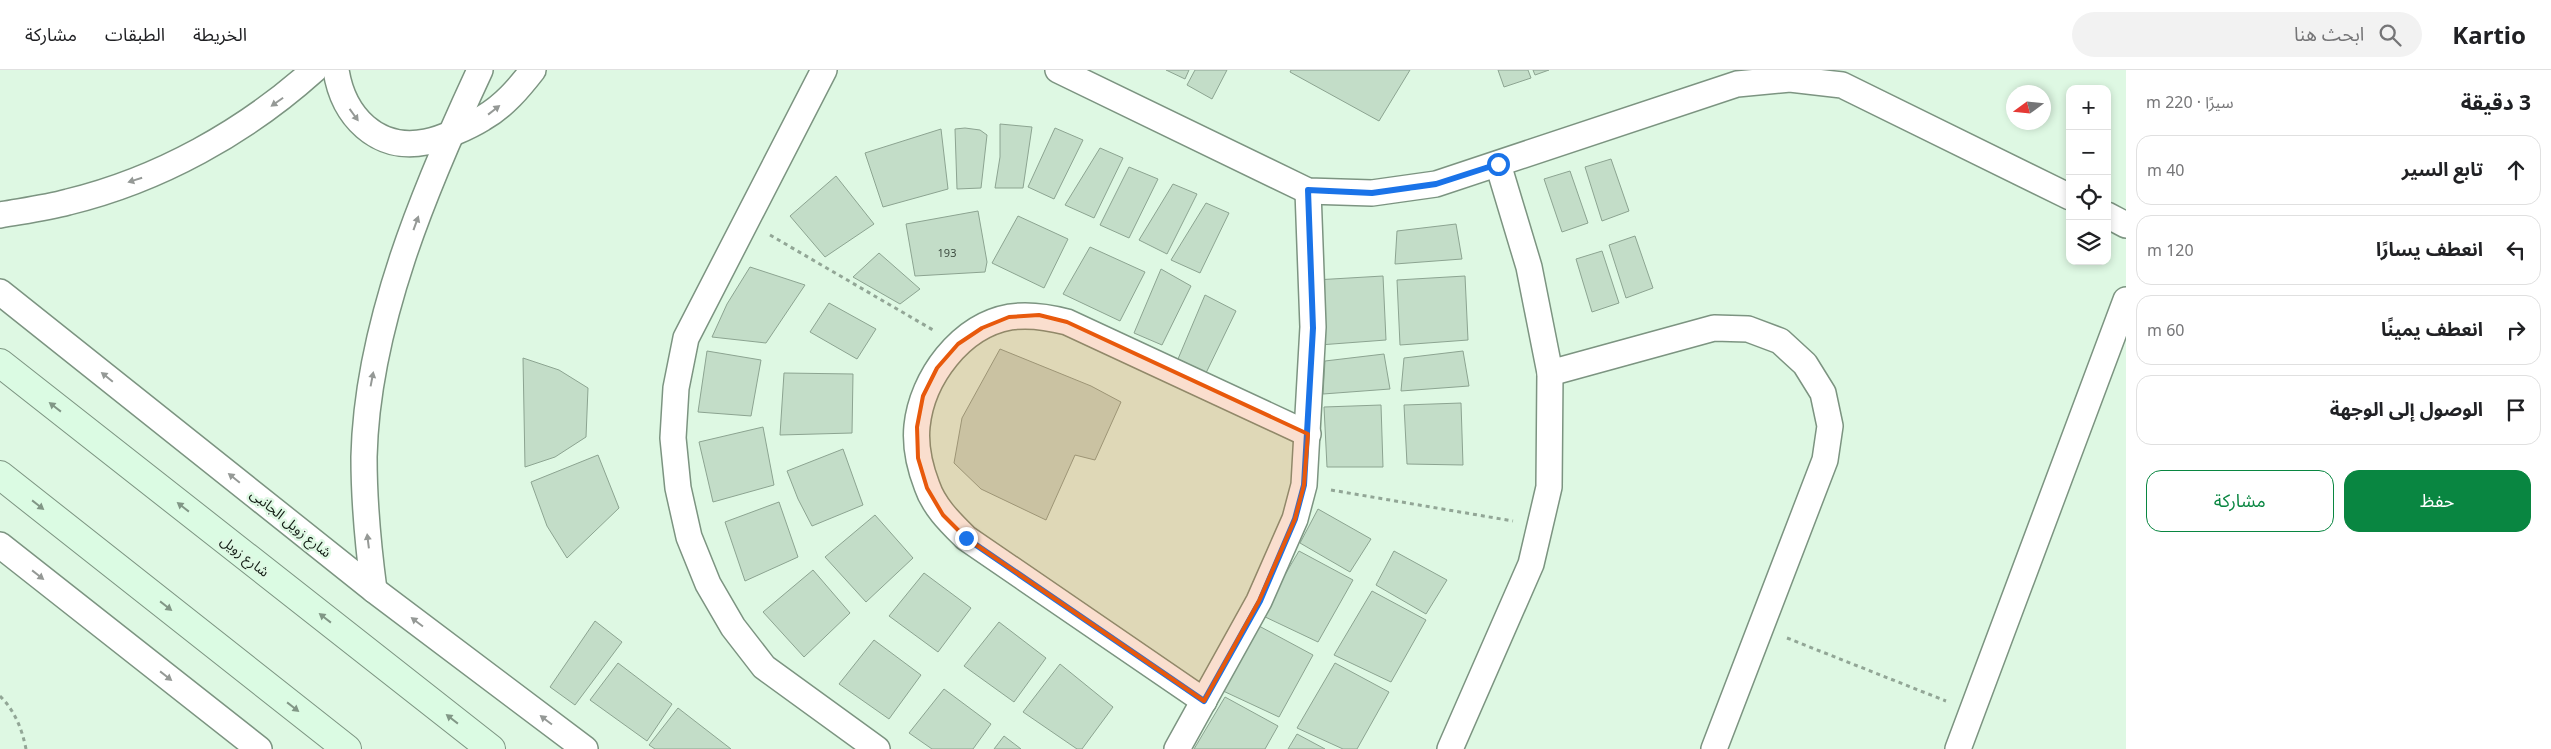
<!DOCTYPE html>
<html lang="ar">
<meta charset="utf-8">
<style>
body{margin:0;font-family:"Noto Sans","Noto Sans Arabic",sans-serif;background:#f2f2f2;color:#202124;direction:rtl}
.controls{position:absolute;right:15px;top:15px;display:grid;overflow:hidden;border-radius:10px;box-shadow:0 2px 8px #0003}
.controls button{width:45px;height:45px;display:grid;place-items:center;padding:0;border:0;border-bottom:1px solid #e0e0e0;background:#fff;color:#202124;font:25px sans-serif}
.compass{position:absolute;left:2006px;top:15px;width:45px;height:45px;border-radius:50%;background:#fff;box-shadow:0 2px 8px #0003;rotate:255deg}
.stop{position:absolute;width:15px;height:15px;margin:-11px;border:4px solid #1a73e8;border-radius:50%;background:#fff}
.stop.end{background:#1a73e8;border-color:#fff;box-shadow:0 1px 5px #0008}
.list{margin:0;padding:0;list-style:none}
h2{display:flex;justify-content:space-between;align-items:center;height:65px;margin:0;padding:0 20px;font-size:21px}
h2 small{font-size:16px;font-weight:400;color:#757577}
.list li{display:grid;grid-template-columns:32px 1fr auto;gap:15px;align-items:center;box-sizing:border-box;height:70px;margin:0 10px 10px;padding:0 10px;border:1px solid #e0e0e0;border-radius:15px}
.list b{display:block;font-size:19px;white-space:nowrap}
.list em{font-size:16px;font-style:normal;color:#757577}
.actions{display:flex;gap:10px;padding:15px 20px}
.actions a{flex:1;padding:11px 0;border:1px solid #098641;border-radius:15px;text-align:center;font-size:18px;color:#098641}
.actions .main{background:#098641;color:#fff}
.icon{flex:none;width:28px;height:28px;fill:none;stroke:currentColor;stroke-width:2;stroke-linecap:round;stroke-linejoin:round}
.map{position:relative;flex:none;width:2126px;height:679px;overflow:hidden;direction:ltr}
header{display:flex;align-items:center;gap:30px;box-sizing:border-box;height:70px;padding:0 25px;background:#fff;border-bottom:1px solid #e0e0e0}
header strong{font-size:24px}
nav{display:flex;gap:28px;margin-inline-start:auto;font-size:18px}
.search{width:350px;height:45px;background:#f2f2f2;display:flex;align-items:center;gap:12px;box-sizing:border-box;padding:0 18px;border-radius:28px;color:#757577;font-size:19px}
main{display:flex}
aside{flex:1;background:#fff}
.map>svg:first-child{display:block}
.building{fill:#c3ddc8;stroke:#8ca491}
.lines{fill:none;stroke-linecap:round;stroke-linejoin:round}
.minor-casing{stroke:#7c9481;stroke-width:28}
.secondary-casing{stroke:#7c9481;stroke-width:30}
.path{stroke:#92a696;stroke-width:3;stroke-dasharray:4 4;stroke-linecap:butt}
.minor{stroke:#fff;stroke-width:25}
.secondary{stroke:#dbfbe3;stroke-width:28}
.oneway{fill:#959996}
.oneway2{fill:#819786}
.route{stroke:#1a73e8;stroke-width:6}
.marked{fill:#e8590c;fill-opacity:0.2;stroke:#e8590c;stroke-width:4;stroke-linejoin:round}
.labels{text-anchor:middle;stroke-width:5;stroke-linejoin:round;paint-order:stroke}
.number-label{font-size:11px;fill:#3f4d42}
.street-label{font-size:14px;fill:#131d15;stroke:#def8e3}
</style>
<header>
<strong>Kartio</strong>
<div class="search"><svg class="icon" aria-label="search" viewBox="0 0 24 24"><circle cx="10" cy="10" r="6"/><path d="M15 15l6 6"/></svg>ابحث هنا</div>
<nav><a>الخريطة</a><a>الطبقات</a><a>مشاركة</a></nav>
</header>
<main>
<aside>
<h2>3 دقيقة<small>سيرًا · 220 m</small></h2>
<ul class="list">
<li><svg class="icon" aria-label="ahead" viewBox="0 0 24 24"><path d="M12 20V5M6 11l6-6 6 6"/></svg><div><b>تابع السير</b></div><em>40 m</em></li>
<li><svg class="icon" aria-label="left" viewBox="0 0 24 24"><path d="M17 20v-9H6M10 6l-5 5 5 5"/></svg><div><b>انعطف يسارًا</b></div><em>120 m</em></li>
<li><svg class="icon" aria-label="right" viewBox="0 0 24 24"><path d="M7 20v-9h11M14 6l5 5-5 5"/></svg><div><b>انعطف يمينًا</b></div><em>60 m</em></li>
<li><svg class="icon" aria-label="arrive" viewBox="0 0 24 24"><path d="M6 21V4h12l-3 4 3 4H6"/></svg><div><b>الوصول إلى الوجهة</b></div></li>
</ul>
<div class="actions"><a class="main">حفظ</a><a>مشاركة</a></div>
</aside>
<div class="map">
<svg width="2126" height="679" viewBox="0 0 2126 679">
<rect width="100%" height="100%" fill="#def8e3"/>
<g class="building">
<path d="M 1166,0 L 1189,0 L 1185,9 Z"/>
<path d="M 1195,0 L 1227,0 L 1212,29 L 1187,15 Z"/>
<path d="M 1291,0 L 1410,0 L 1379,51 L 1290,2 Z"/>
<path d="M 1498,0 L 1528,0 L 1531,8 L 1504,17 Z"/>
<path d="M 1533,0 L 1549,0 L 1535,5 Z"/>
<path d="M 1000,54 L 1032,57 L 1023,118 L 995,118 L 1000,87 Z"/>
<path d="M 965,58 L 980,60 L 987,65 L 981,118 L 957,119 L 955,59 Z"/>
<path d="M 1055,58 L 1083,70 L 1054,129 L 1028,117 Z"/>
<path d="M 941,59 L 948,119 L 883,137 L 865,83 Z"/>
<path d="M 1100,78 L 1123,88 L 1094,148 L 1065,135 Z"/>
<path d="M 1611,89 L 1629,141 L 1602,151 L 1585,97 Z"/>
<path d="M 1129,97 L 1158,109 L 1129,168 L 1100,155 Z"/>
<path d="M 1570,101 L 1588,153 L 1562,162 L 1544,109 Z"/>
<path d="M 836,106 L 874,154 L 825,187 L 790,146 Z"/>
<path d="M 1173,114 L 1197,124 L 1167,184 L 1139,170 Z"/>
<path d="M 1206,133 L 1229,143 L 1200,203 L 1171,190 Z"/>
<path d="M 978,141 L 987,192 L 985,202 L 915,206 L 906,154 Z"/>
<path d="M 1018,146 L 1068,169 L 1044,218 L 992,193 Z"/>
<path d="M 1456,154 L 1462,189 L 1395,194 L 1397,161 Z"/>
<path d="M 1635,166 L 1653,218 L 1626,228 L 1609,175 Z"/>
<path d="M 1090,177 L 1145,202 L 1120,251 L 1063,224 Z"/>
<path d="M 1602,181 L 1619,233 L 1592,242 L 1576,189 Z"/>
<path d="M 879,183 L 920,219 L 900,234 L 853,207 Z"/>
<path d="M 750,197 L 805,215 L 766,273 L 712,267 L 727,234 Z"/>
<path d="M 1161,199 L 1191,216 L 1162,275 L 1134,263 Z"/>
<path d="M 1383,206 L 1386,270 L 1319,275 L 1315,210 Z"/>
<path d="M 1465,206 L 1468,270 L 1400,275 L 1397,210 Z"/>
<path d="M 1205,225 L 1236,241 L 1206,303 L 1178,289 Z"/>
<path d="M 829,233 L 876,259 L 857,289 L 810,262 Z"/>
<path d="M 1000,279 L 1091,316 L 1121,332 L 1095,390 L 1075,385 L 1046,450 L 981,419 L 954,393 L 962,348 Z"/>
<path d="M 707,281 L 761,290 L 751,346 L 698,342 Z"/>
<path d="M 1463,281 L 1469,316 L 1401,321 L 1404,288 Z"/>
<path d="M 1384,284 L 1390,319 L 1323,324 L 1325,291 Z"/>
<path d="M 523,288 L 559,300 L 588,318 L 586,367 L 555,387 L 525,397 Z"/>
<path d="M 784,303 L 853,304 L 852,363 L 780,365 Z"/>
<path d="M 1461,333 L 1463,395 L 1407,394 L 1404,335 Z"/>
<path d="M 1381,335 L 1383,397 L 1327,397 L 1324,337 Z"/>
<path d="M 763,357 L 774,415 L 713,432 L 699,372 Z"/>
<path d="M 843,379 L 863,435 L 812,456 L 798,429 L 787,401 Z"/>
<path d="M 598,385 L 619,438 L 567,488 L 547,456 L 531,412 Z"/>
<path d="M 779,432 L 798,487 L 745,511 L 725,452 Z"/>
<path d="M 1318,439 L 1371,469 L 1350,502 L 1300,473 Z"/>
<path d="M 875,445 L 913,488 L 866,532 L 825,487 Z"/>
<path d="M 1299,481 L 1353,510 L 1318,572 L 1261,545 Z"/>
<path d="M 1394,481 L 1447,510 L 1426,544 L 1376,515 Z"/>
<path d="M 813,500 L 850,543 L 804,587 L 763,542 Z"/>
<path d="M 924,503 L 971,538 L 938,582 L 889,546 Z"/>
<path d="M 1372,521 L 1426,550 L 1391,612 L 1334,585 Z"/>
<path d="M 595,551 L 622,572 L 575,635 L 550,617 Z"/>
<path d="M 999,552 L 1046,588 L 1014,632 L 964,596 Z"/>
<path d="M 1259,556 L 1313,585 L 1279,647 L 1221,620 Z"/>
<path d="M 874,570 L 921,605 L 889,649 L 839,614 Z"/>
<path d="M 618,593 L 672,634 L 647,671 L 590,630 Z"/>
<path d="M 1335,593 L 1389,622 L 1357,679 L 1343,679 L 1297,658 Z"/>
<path d="M 1060,594 L 1113,637 L 1082,679 L 1077,679 L 1023,642 Z"/>
<path d="M 944,619 L 991,654 L 973,679 L 932,679 L 909,663 Z"/>
<path d="M 1225,627 L 1278,656 L 1265,679 L 1194,679 Z"/>
<path d="M 678,638 L 731,679 L 655,679 L 649,675 Z"/>
<path d="M 1297,664 L 1325,679 L 1288,679 Z"/>
<path d="M 1004,666 L 1021,679 L 994,679 Z"/>
</g>
<g class="lines">
<defs>
<g id="minor">
<path d="M 336,0 C 343,46 377,82 426,72 C 442,69 470,56 483,48 C 504,36 519,18 533,0"/>
<path d="M 824,0 L 686,268 L 676,318 L 673,368 L 678,418 L 689,467 L 708,514 L 733,557 L 764,597 L 877,679"/>
<path d="M 1058,0 L 1308,121 L 1372,123 L 1436,114 L 1737,14 L 1790,9 L 1842,15 L 2070,127"/>
<path d="M 0,145 C 22,141 46,138 68,132 C 159,110 245,62 314,0"/>
<path d="M 2107,145 L 2126,155"/>
<path d="M 0,222 L 374,520 L 585,679"/>
<path d="M 1550,303 L 1714,258 L 1748,259 L 1780,271 L 1805,294 L 1823,323 L 1830,356 L 1825,390 L 1714,679"/>
<path d="M 0,475 L 259,679"/>
<path d="M 374,520 C 368,475 364,432 364,387 C 367,255 425,118 480,0"/>
<path d="M 1204,631 L 966,468 C 951,453 934,437 927,416 C 920,398 915,376 917,356 C 922,308 960,256 1010,247 C 1030,244 1048,247 1067,252 L 1308,364"/>
<path d="M 1177,679 L 1259,531 L 1295,449 L 1304,415 L 1313,257 L 1308,121"/>
<path d="M 1450,679 L 1531,494 L 1549,417 L 1550,303 L 1529,197 L 1498,94"/>
<path d="M 1958,679 L 2126,230"/>
</g>
<g id="secondary">
<path d="M 0,293 L 491,679"/>
<path d="M 0,405 L 347,679"/>
</g>
</defs>
<use href="#minor" class="minor-casing"/>
<use href="#secondary" class="secondary-casing"/>
<g class="path">
<path d="M 770,165 L 933,260"/>
<path d="M 1331,420 L 1513,451"/>
<path d="M 1787,568 L 1946,631"/>
<path d="M 0,626 C 15,641 22,659 26,679"/>
</g>
<use href="#minor" class="minor"/>
<use href="#secondary" class="secondary"/>
</g>
<defs><path id="oneway-solid" d="M-6-.8H1V-3.2L6.5 0L1 3.2V.8H-6Z" transform="scale(1.25)"/></defs>
<g class="oneway">
<use href="#oneway-solid" transform="translate(277 32) rotate(145)"/>
<use href="#oneway-solid" transform="translate(494 40) rotate(-38)"/>
<use href="#oneway-solid" transform="translate(354 45) rotate(54)"/>
<use href="#oneway-solid" transform="translate(135 110) rotate(162)"/>
<use href="#oneway-solid" transform="translate(416 153) rotate(-70)"/>
<use href="#oneway-solid" transform="translate(107 307) rotate(-141)"/>
<use href="#oneway-solid" transform="translate(372 309) rotate(-79)"/>
<use href="#oneway-solid" transform="translate(234 408) rotate(-141)"/>
<use href="#oneway-solid" transform="translate(368 471) rotate(-97)"/>
<use href="#oneway-solid" transform="translate(38 505) rotate(38)"/>
<use href="#oneway-solid" transform="translate(417 552) rotate(-143)"/>
<use href="#oneway-solid" transform="translate(166 606) rotate(38)"/>
<use href="#oneway-solid" transform="translate(546 650) rotate(-143)"/>
</g>
<g class="oneway2">
<use href="#oneway-solid" transform="translate(55 337) rotate(-142)"/>
<use href="#oneway-solid" transform="translate(38 435) rotate(38)"/>
<use href="#oneway-solid" transform="translate(183 437) rotate(-142)"/>
<use href="#oneway-solid" transform="translate(166 536) rotate(38)"/>
<use href="#oneway-solid" transform="translate(325 548) rotate(-142)"/>
<use href="#oneway-solid" transform="translate(293 637) rotate(38)"/>
<use href="#oneway-solid" transform="translate(452 649) rotate(-142)"/>
</g>
<g class="lines">
<path class="route" d="M 966,468 L 1204,631 L 1260,531 L 1295,449 L 1304,415 L 1313,258 L 1308,120 L 1372,123 L 1436,114 L 1498,94"/>
</g>
<path class="marked" d="M 1039,245 L 1067,252 L 1308,364 L 1304,415 L 1295,449 L 1259,531 L 1204,631 L 966,468 L 943,445 L 927,418 L 918,388 L 917,357 L 923,326 L 937,298 L 958,274 L 982,258 L 1009,247 Z"/>
<g class="labels">
<g class="number-label">
<text x="947" y="187">193</text>
</g>
<g class="street-label">
<text transform="translate(291 453) rotate(39)" y="5">شارع زويل الجانبى</text>
<text transform="translate(245 486) rotate(38)" y="5">شارع زويل</text>
</g>
</g>
</svg>
<div class="controls">
<button>+</button>
<button>−</button>
<button><svg class="icon" aria-label="locate" viewBox="0 0 24 24"><circle cx="12" cy="12" r="6"/><path d="M12 2v4M12 18v4M2 12h4M18 12h4"/></svg></button>
<button><svg class="icon" aria-label="layers" viewBox="0 0 24 24"><path d="M12 4l9 5-9 5-9-5zM3 14l9 5 9-5"/></svg></button>
</div>
<svg class="compass" viewBox="-18 -18 36 36"><path d="M0-13l5 13h-10z" fill="#e53935"/><path d="M0 13l5-13h-10z" fill="#757577"/></svg>
<div class="stop" style="left:1498px;top:94px"></div>
<div class="stop end" style="left:966px;top:468px"></div>
</div>
</main>
